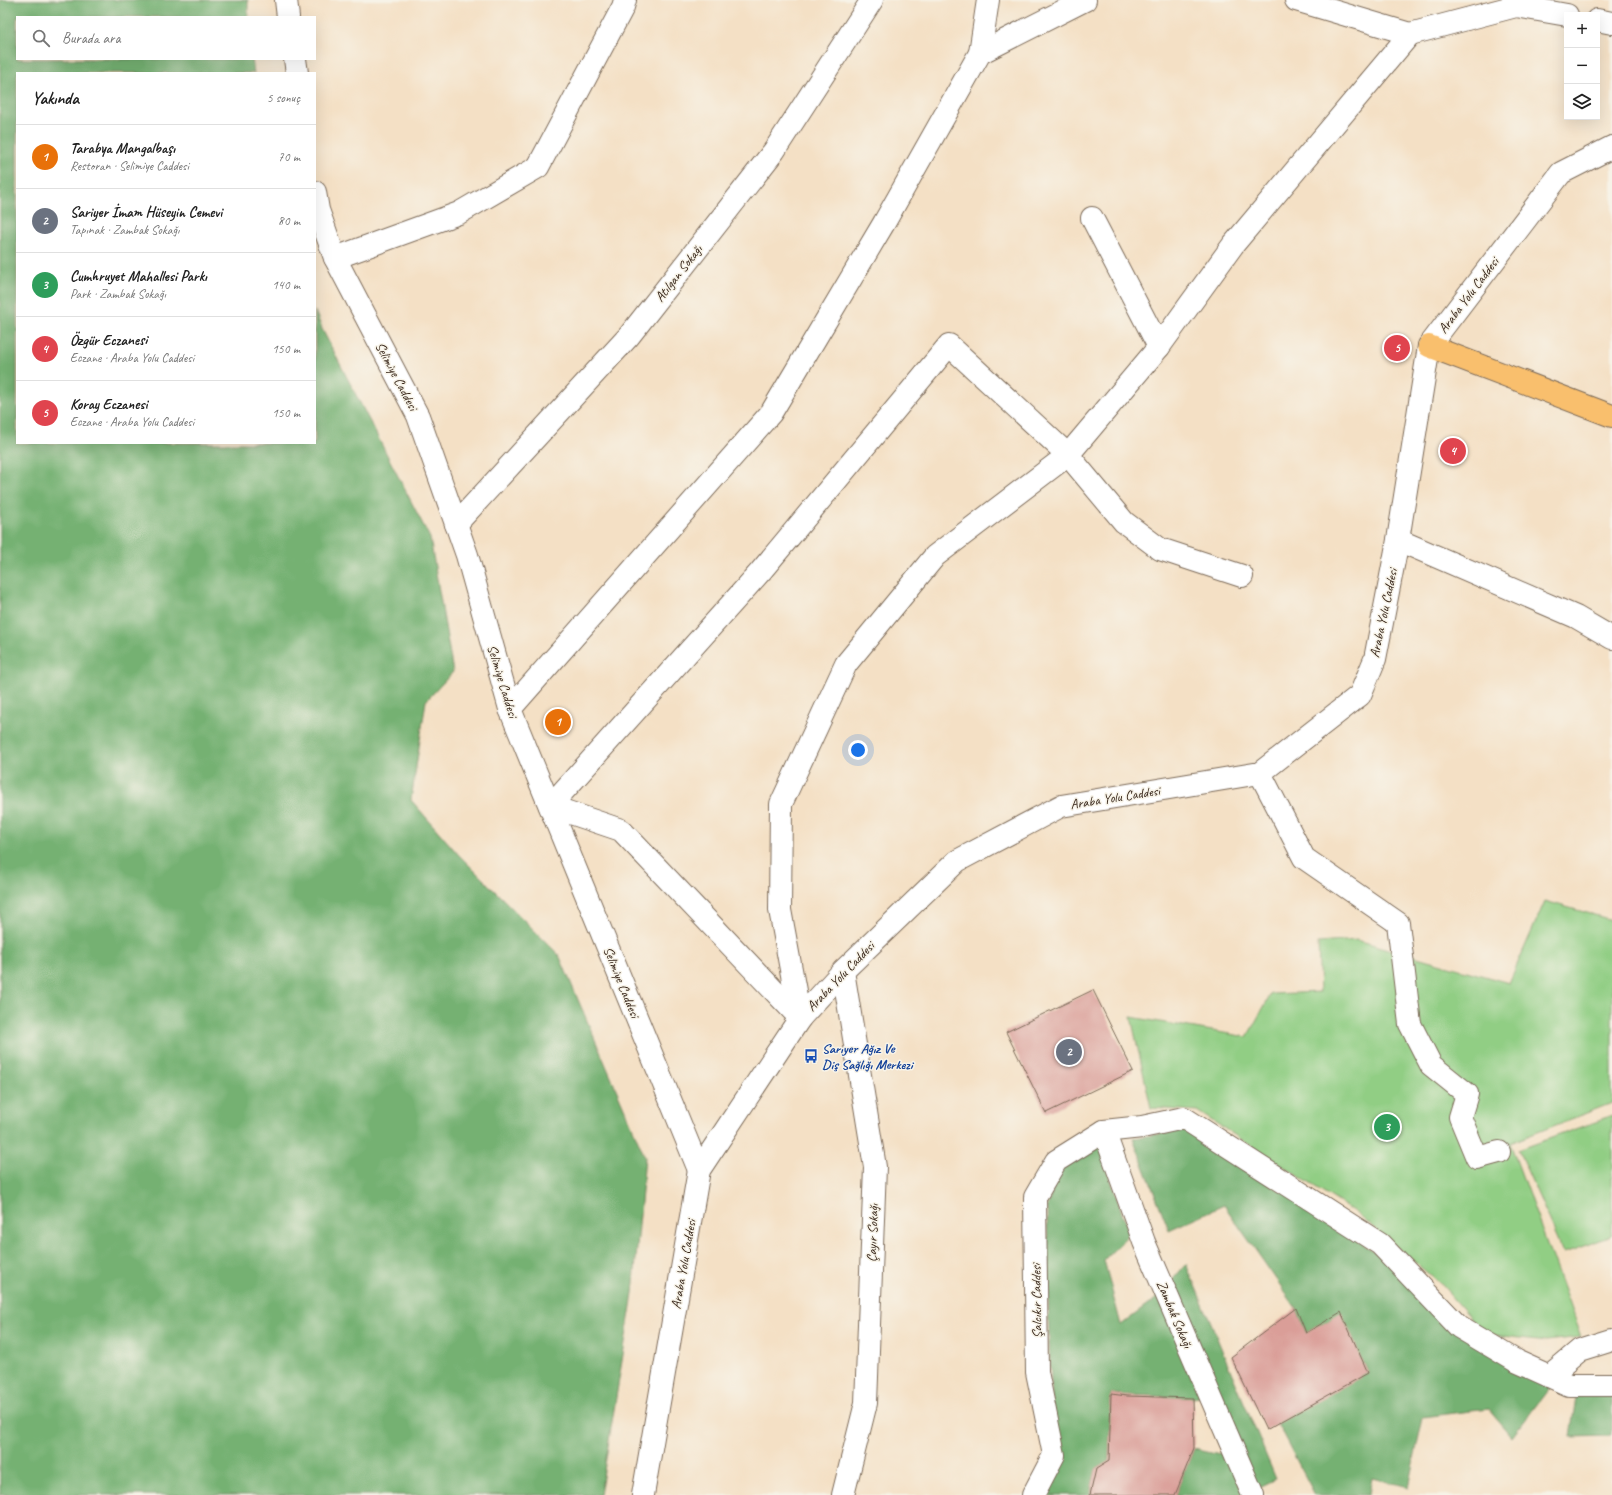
<!DOCTYPE html>
<html lang="tr">
<meta charset="utf-8">
<style>
body{margin:0;font-family:Caveat,sans-serif;background:#f2f2f2;color:#222}
.controls{position:absolute;right:12px;top:12px;display:grid;overflow:hidden;border-radius:0px;box-shadow:0 4px 16px #0002}
.controls button{width:36px;height:36px;display:grid;place-items:center;padding:0;border:0;border-bottom:1px solid #e0e0e0;background:#fff;color:#222;font:20px sans-serif}
.you{position:absolute;left:858px;top:750px;width:14px;height:14px;margin:-10px;border:3px solid #fff;border-radius:50%;background:#1a73e8;box-shadow:0 0 0 6px #1a73e833}
.badge{display:grid;place-items:center;width:26px;height:26px;border-radius:50%;background:#1f6fb2;color:#fff;font-size:13px;font-weight:700}
.pin{position:absolute;translate:-50% -50%;border:2px solid #fff;box-shadow:0 1px 4px #0006}
.list{margin:0;padding:0;list-style:none}
h2{display:flex;justify-content:space-between;align-items:center;height:52px;margin:0;padding:0 16px;font-size:17px}
h2 small{font-size:13px;font-weight:400;color:#767676}
.list li{display:grid;grid-template-columns:26px 1fr auto;gap:12px;align-items:center;box-sizing:border-box;height:64px;padding:0 16px;border-top:1px solid #e0e0e0}
.list b{display:block;font-size:15px;white-space:nowrap}
.list p{margin:0;font-size:13px;white-space:nowrap;color:#767676}
.list em{font-size:13px;font-style:normal;color:#767676}
.icon{flex:none;width:22px;height:22px;fill:none;stroke:currentColor;stroke-width:2;stroke-linecap:round;stroke-linejoin:round}
.map{position:relative;flex:none;width:1612px;height:1495px;overflow:hidden}
.search{position:absolute;background:#fff;box-shadow:0 4px 16px #0002;left:16px;top:16px;width:300px;height:44px;display:flex;align-items:center;gap:10px;box-sizing:border-box;padding:0 14px;border-radius:0px;color:#767676;font-size:15px}
.panel{position:absolute;background:#fff;box-shadow:0 4px 16px #0002;left:16px;top:72px;width:300px;height:372px;border-radius:0px}
.map>svg:first-child{display:block}
.green{fill:#91ce84;stroke:#667c51}
.forest{fill:#74b172;stroke:#586e48}
.building{fill:#da9e98}
.lines{fill:none;stroke-linecap:round;stroke-linejoin:round}
.minor-casing{stroke:#7c6a58;stroke-width:24}
.major-casing{stroke:#7c6a58;stroke-width:24}
.minor{stroke:#fff;stroke-width:22}
.major{stroke:#f9bf6d;stroke-width:22}
.labels{text-anchor:middle;stroke-width:3;stroke-linejoin:round;paint-order:stroke}
.street-label{font-size:14px;fill:#3b2a1e;stroke:#f7f3e8}
.transit-label{font-size:14px;font-weight:bold;fill:#164399;stroke:#f7f3e8;text-anchor:start}
</style>
<div class="map">
<svg width="1612" height="1495" viewBox="0 0 1612 1495">
<rect width="100%" height="100%" fill="#f7f3e8"/>
<filter id="ink" filterUnits="userSpaceOnUse"><feTurbulence type="fractalNoise" baseFrequency=".025" numOctaves="2"/><feDisplacementMap in="SourceGraphic" scale="8" xChannelSelector="R" yChannelSelector="G"/><feConvolveMatrix kernelMatrix="1 2 1 2 8 2 1 2 1" color-interpolation-filters="sRGB"/></filter>
<filter id="wash" filterUnits="userSpaceOnUse"><feTurbulence type="fractalNoise" baseFrequency=".012" numOctaves="4" result="noise"/><feDisplacementMap in="SourceGraphic" scale="16" xChannelSelector="R" yChannelSelector="G"/><feGaussianBlur stdDeviation="0.9" result="paint"/><feColorMatrix in="noise" values="0 0 0 0 0 0 0 0 0 0 0 0 0 0 0 0 0 1.4 0 .05"/><feComposite in="paint" operator="in"/></filter>
<g filter="url(#wash)">
<rect width="100%" height="100%" fill="#f4e0c5"/>
<g class="green">
<path d="M 1545,901 L 1612,920 L 1612,1103 L 1510,1143 L 1581,1337 L 1547,1341 L 1485,1334 L 1443,1286 L 1356,1213 L 1197,1111 L 1151,1108 L 1131,1017 L 1247,1037 L 1271,994 L 1320,992 L 1318,943 L 1357,940 L 1509,983 Z"/>
<path d="M 1612,1116 L 1612,1236 L 1564,1253 L 1518,1150 Z"/>
</g>
<g class="forest">
<path d="M 0,0 L 248,0 L 248,17 L 17,17 L 17,59 L 252,59 L 254,73 L 17,73 L 17,443 L 315,443 L 315,311 L 322,329 L 430,538 L 453,672 L 426,701 L 411,800 L 458,854 L 559,955 L 645,1157 L 633,1294 L 600,1495 L 0,1495 Z"/>
<path d="M 1186,1130 L 1374,1251 L 1551,1386 L 1512,1437 L 1488,1409 L 1423,1417 L 1408,1487 L 1372,1478 L 1369,1495 L 1315,1495 L 1277,1423 L 1368,1373 L 1341,1313 L 1306,1333 L 1296,1308 L 1224,1205 L 1169,1230 L 1133,1138 Z"/>
<path d="M 1099,1144 L 1129,1234 L 1104,1260 L 1121,1325 L 1157,1298 L 1186,1264 L 1276,1479 L 1251,1491 L 1205,1396 L 1193,1398 L 1111,1394 L 1109,1461 L 1096,1469 L 1090,1495 L 1037,1495 L 1055,1459 L 1049,1341 L 1047,1207 L 1061,1165 Z"/>
<path d="M 1578,1383 L 1612,1387 L 1612,1436 L 1570,1437 Z"/>
<path d="M 1194,1448 L 1233,1457 L 1247,1495 L 1175,1495 Z"/>
</g>
<g id="blocks">
<g class="building">
<path d="M 1093,990 L 1133,1071 L 1046,1113 L 1006,1032 Z"/>
<path d="M 1296,1308 L 1306,1333 L 1341,1312 L 1368,1373 L 1266,1430 L 1231,1357 Z"/>
<path d="M 1111,1394 L 1127,1396 L 1193,1398 L 1194,1448 L 1175,1495 L 1090,1495 L 1096,1469 L 1109,1461 Z"/>
</g>
</g>
</g>
<g filter="url(#ink)">
<use href="#blocks" fill-opacity="0" stroke="#7c6a58" stroke-width="1"/>
<g class="lines">
<defs>
<g id="minor">
<path d="M 286,0 L 288,17"/>
<path d="M 1296,0 L 1410,34"/>
<path d="M 1597,20 L 1612,23"/>
<path d="M 1410,34 L 1516,6 L 1567,15"/>
<path d="M 980,53 L 988,0"/>
<path d="M 295,59 L 297,73"/>
<path d="M 315,192 L 318,210 L 335,258 L 418,416 L 467,555 L 510,709 L 699,1170"/>
<path d="M 1092,218 L 1159,347"/>
<path d="M 335,258 L 459,213 L 538,167 L 623,7 L 625,0"/>
<path d="M 456,524 L 629,336 L 774,151 L 872,0"/>
<path d="M 1398,540 L 1576,617 L 1612,638"/>
<path d="M 510,709 L 771,413 L 884,223 L 980,53 L 1085,0"/>
<path d="M 1260,773 L 1304,858 L 1398,923 L 1410,1024 L 1431,1065 L 1467,1094 L 1460,1117 L 1477,1158 L 1499,1152"/>
<path d="M 843,971 L 875,1167 L 866,1403 L 843,1495"/>
<path d="M 800,1018 L 621,830 L 550,806 L 761,571 L 949,345 L 1068,455 L 1124,522 L 1160,549 L 1242,576"/>
<path d="M 800,1018 L 780,910 L 781,804 L 846,664 L 935,556 L 1068,455 L 1159,347 L 1233,245 L 1410,34"/>
<path d="M 1104,1131 L 1144,1242 L 1253,1495"/>
<path d="M 1549,1376 L 1580,1350 L 1612,1340"/>
<path d="M 643,1495 L 699,1170 L 800,1018 L 843,971 L 957,861 L 1061,806 L 1260,773 L 1360,695 L 1375,659 L 1398,540 L 1429,346 L 1561,173 L 1612,147"/>
<path d="M 1033,1495 L 1054,1455 L 1037,1372 L 1035,1197 L 1056,1161 L 1104,1131 L 1142,1127 L 1184,1118 L 1380,1244 L 1459,1327 L 1516,1361 L 1569,1385 L 1612,1385"/>
</g>
<path id="major" d="M 1429,346 L 1612,416"/>
</defs>
<use href="#minor" class="minor-casing"/>
<use href="#major" class="major-casing"/>
<use href="#minor" class="minor"/>
<use href="#major" class="major"/>
</g>
</g>
<defs>
<symbol id="bus-bare" viewBox="-9 -9 18 18"><path d="M-5-6H5V4H4V6H2V4H-2V6H-4V4H-5ZM-3.5-4V0h7V-4ZM-3.5 1.2v1.5H-2V1.2ZM2 1.2v1.5H3.5V1.2Z" fill="#1a4fb4" stroke="#f7f3e8" stroke-width="2.5" paint-order="stroke"/></symbol>
</defs>
<g fill-rule="evenodd">
<use href="#bus-bare" x="801" y="1046" width="20" height="20"/>
</g>
<g class="labels">
<g class="street-label">
<text transform="translate(678 273) rotate(-52)" y="5">Atılgan Sokağı</text>
<text transform="translate(1468 295) rotate(-53)" y="5">Araba Yolu Caddesi</text>
<text transform="translate(397 376) rotate(62)" y="5">Selimiye Caddesi</text>
<text transform="translate(1383 613) rotate(-78)" y="5">Araba Yolu Caddesi</text>
<text transform="translate(503 681) rotate(73)" y="5">Selimiye Caddesi</text>
<text transform="translate(1115 797) rotate(-9)" y="5">Araba Yolu Caddesi</text>
<text transform="translate(840 976) rotate(-46)" y="5">Araba Yolu Caddesi</text>
<text transform="translate(622 982) rotate(68)" y="5">Selimiye Caddesi</text>
<text transform="translate(872 1233) rotate(-88)" y="5">Çayır Sokağı</text>
<text transform="translate(683 1264) rotate(-80)" y="5">Araba Yolu Caddesi</text>
<text transform="translate(1036 1301) rotate(-91)" y="5">Şalcıkır Caddesi</text>
<text transform="translate(1175 1314) rotate(67)" y="5">Zambak Sokağı</text>
</g>
<g class="transit-label">
<text x="822" y="1053">Sarıyer Ağız Ve<tspan x="822" dy="16">Diş Sağlığı Merkezi</tspan></text>
</g>
</g>
</svg>
<div class="controls">
<button>+</button>
<button>−</button>
<button><svg class="icon" aria-label="layers" viewBox="0 0 24 24"><path d="M12 4l9 5-9 5-9-5zM3 14l9 5 9-5"/></svg></button>
</div>
<div class="you"></div>
<div class="pin badge" style="left:558px;top:722px;background:#e8710a">1</div>
<div class="pin badge" style="left:1069px;top:1052px;background:#6b7280">2</div>
<div class="pin badge" style="left:1387px;top:1127px;background:#2e9e5b">3</div>
<div class="pin badge" style="left:1453px;top:451px;background:#e0444e">4</div>
<div class="pin badge" style="left:1397px;top:348px;background:#e0444e">5</div>
<div class="search"><svg class="icon" aria-label="search" viewBox="0 0 24 24"><circle cx="10" cy="10" r="6"/><path d="M15 15l6 6"/></svg>Burada ara</div>
<section class="panel">
<h2>Yakında<small>5 sonuç</small></h2>
<ul class="list">
<li><span class="badge" style="background:#e8710a">1</span><div><b>Tarabya Mangalbaşı</b><p>Restoran · Selimiye Caddesi</p></div><em>70 m</em></li>
<li><span class="badge" style="background:#6b7280">2</span><div><b>Sariyer İmam Hüseyin Cemevi</b><p>Tapınak · Zambak Sokağı</p></div><em>80 m</em></li>
<li><span class="badge" style="background:#2e9e5b">3</span><div><b>Cumhruyet Mahallesi Parkı</b><p>Park · Zambak Sokağı</p></div><em>140 m</em></li>
<li><span class="badge" style="background:#e0444e">4</span><div><b>Özgür Eczanesi</b><p>Eczane · Araba Yolu Caddesi</p></div><em>150 m</em></li>
<li><span class="badge" style="background:#e0444e">5</span><div><b>Koray Eczanesi</b><p>Eczane · Araba Yolu Caddesi</p></div><em>150 m</em></li>
</ul>
</section>
</div>
